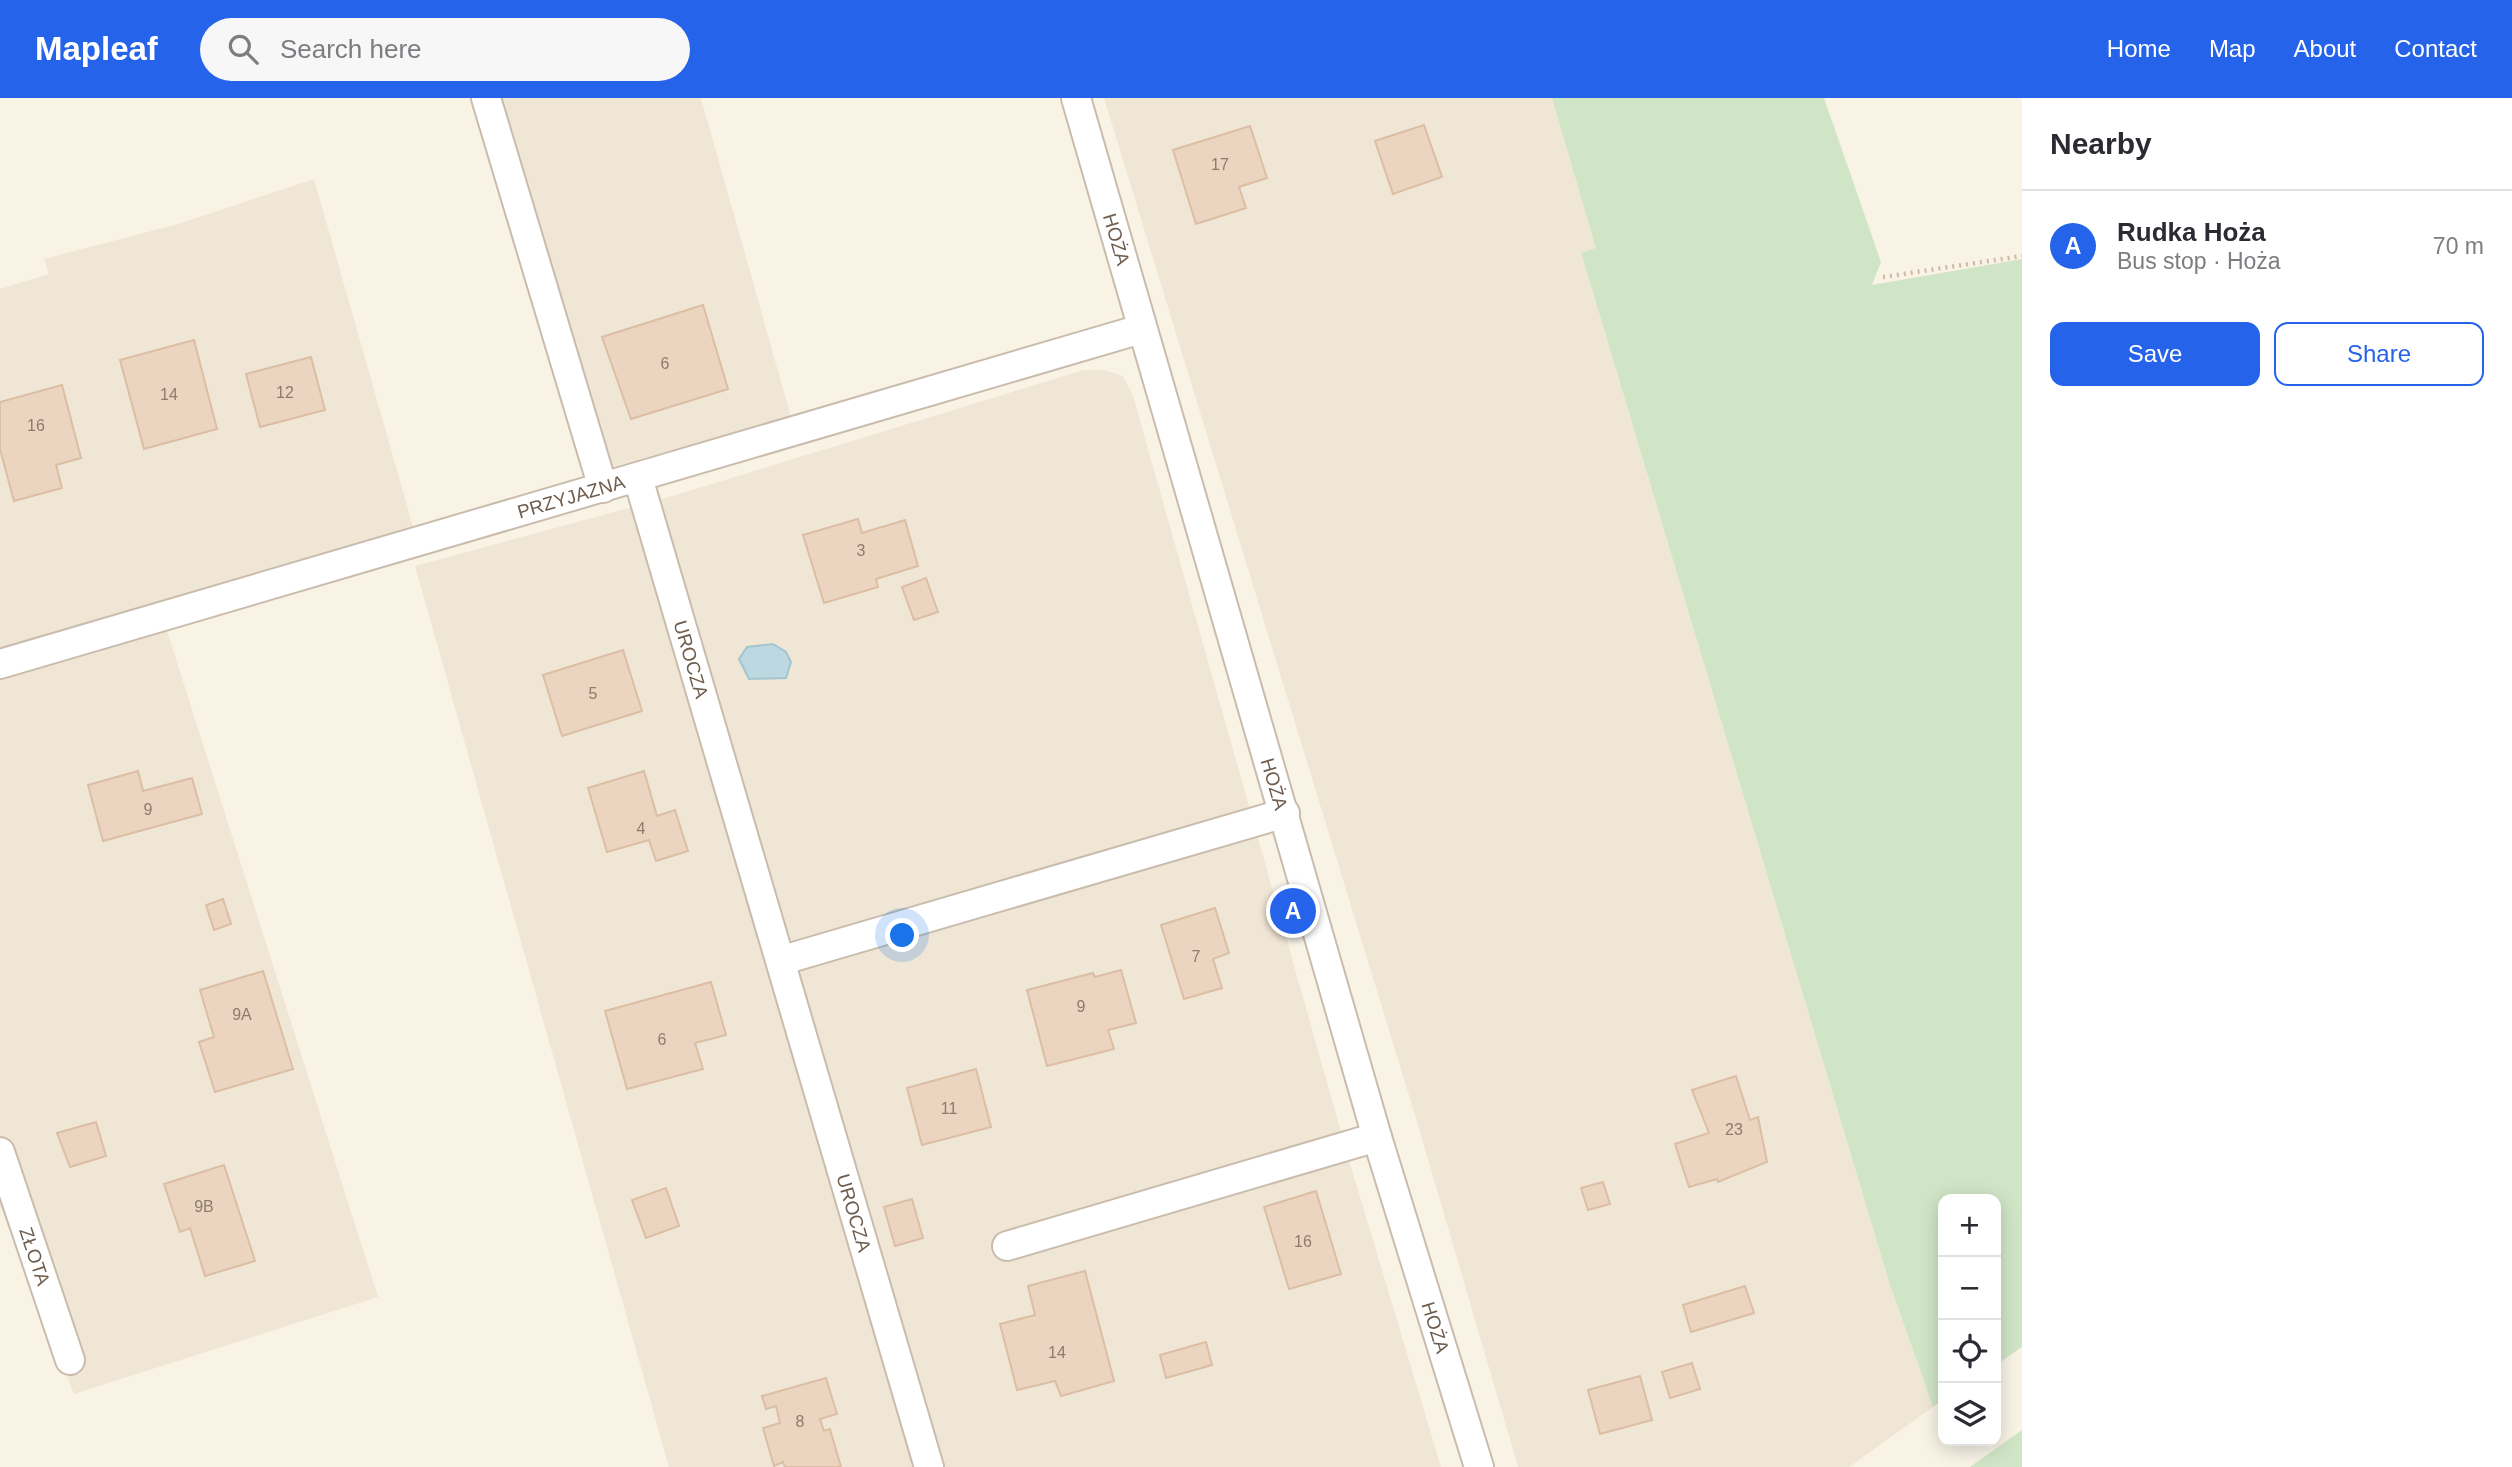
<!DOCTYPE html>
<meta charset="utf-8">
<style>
body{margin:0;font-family:Arial,sans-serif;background:#f7f7f7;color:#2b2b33}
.controls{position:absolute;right:21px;bottom:21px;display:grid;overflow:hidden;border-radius:14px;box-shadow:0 4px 18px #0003}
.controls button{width:63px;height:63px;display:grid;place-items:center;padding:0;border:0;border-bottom:2px solid #e1e1e2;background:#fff;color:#2b2b33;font:35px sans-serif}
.you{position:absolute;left:903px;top:838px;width:24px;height:24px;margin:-18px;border:5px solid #fff;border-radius:50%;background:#1a73e8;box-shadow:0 0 0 10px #1a73e833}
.badge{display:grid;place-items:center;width:46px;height:46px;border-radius:50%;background:#2563eb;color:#fff;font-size:23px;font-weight:700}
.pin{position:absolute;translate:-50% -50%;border:4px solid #fff;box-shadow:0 2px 7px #0006}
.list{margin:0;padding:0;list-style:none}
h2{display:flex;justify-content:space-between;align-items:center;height:91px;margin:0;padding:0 28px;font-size:30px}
h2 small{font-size:23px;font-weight:400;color:#7c7c81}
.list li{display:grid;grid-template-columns:46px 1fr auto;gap:21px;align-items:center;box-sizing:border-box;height:112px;padding:0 28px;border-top:2px solid #e1e1e2}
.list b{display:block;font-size:26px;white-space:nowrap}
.list p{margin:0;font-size:23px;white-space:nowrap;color:#7c7c81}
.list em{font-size:23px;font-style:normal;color:#7c7c81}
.actions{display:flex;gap:14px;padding:21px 28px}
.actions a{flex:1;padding:16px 0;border:2px solid #2563eb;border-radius:14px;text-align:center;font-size:24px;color:#2563eb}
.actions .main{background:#2563eb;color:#fff}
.icon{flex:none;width:38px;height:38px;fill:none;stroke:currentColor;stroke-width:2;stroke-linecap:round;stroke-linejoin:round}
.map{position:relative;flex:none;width:2022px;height:1369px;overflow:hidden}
header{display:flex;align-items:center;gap:42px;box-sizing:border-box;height:98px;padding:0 35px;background:#2563eb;color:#fff}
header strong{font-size:33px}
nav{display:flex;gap:38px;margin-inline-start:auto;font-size:24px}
.search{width:490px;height:63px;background:#f7f7f7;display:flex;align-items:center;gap:18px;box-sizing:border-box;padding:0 24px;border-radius:38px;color:#7c7c81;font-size:26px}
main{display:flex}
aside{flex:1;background:#fff}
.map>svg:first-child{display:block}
.residential{fill:#f0e6d5}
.green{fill:#d0e5c6}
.water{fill:#bdd8e0;stroke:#a4c5d0;stroke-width:2}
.building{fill:#ebd5c1;stroke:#dbbea4;stroke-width:2}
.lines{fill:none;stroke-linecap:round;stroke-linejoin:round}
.minor-casing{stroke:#c9bcad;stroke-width:32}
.path{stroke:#cfb9a4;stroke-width:4.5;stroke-dasharray:2 5;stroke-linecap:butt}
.minor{stroke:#fff;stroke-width:28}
.labels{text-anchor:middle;stroke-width:5;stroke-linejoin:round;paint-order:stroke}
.number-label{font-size:16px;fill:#8e7b6b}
.street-label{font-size:19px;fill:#6f5d4e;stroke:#fcf7eb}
</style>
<header>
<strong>Mapleaf</strong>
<div class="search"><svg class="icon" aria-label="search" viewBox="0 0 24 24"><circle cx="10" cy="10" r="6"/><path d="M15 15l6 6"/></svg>Search here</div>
<nav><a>Home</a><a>Map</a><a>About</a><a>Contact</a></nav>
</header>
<main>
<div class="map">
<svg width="2022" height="1369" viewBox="0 0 2022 1369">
<rect width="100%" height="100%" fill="#f9f3e6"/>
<g class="residential">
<path d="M 480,0 L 701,0 L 791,319 L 586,376 Z"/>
<path d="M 1104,0 L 1552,0 L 1597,151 L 1581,156 L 1889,1184 L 1933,1309 L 1849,1369 L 1518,1369 L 1418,1027 Z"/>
<path d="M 314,81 L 414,432 L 158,504 L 378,1199 L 74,1296 L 0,1108 L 0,191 L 49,176 L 44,161 L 178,126 Z"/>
<path d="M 1084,272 L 1104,272 L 1123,278 L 1133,298 L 1349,1062 L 1441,1369 L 669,1369 L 415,468 L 666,400 Z"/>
</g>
<g class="green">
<path d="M 1552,0 L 1824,0 L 1881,164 L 1872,187 L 2022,161 L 2022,1249 L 1996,1267 L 1996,1101 L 1943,1101 L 1943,1302 L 1933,1309 L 1889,1184 L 1581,155 L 1596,150 Z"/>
<path d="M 2022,1332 L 2022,1369 L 1970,1369 Z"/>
</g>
<path class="water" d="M 773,546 L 786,554 L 791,564 L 786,580 L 749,581 L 739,561 L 747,549 Z"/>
<g class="building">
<path d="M 1424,27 L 1442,79 L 1393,96 L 1375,43 Z"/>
<path d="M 1250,28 L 1267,80 L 1239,89 L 1246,110 L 1196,126 L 1173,52 Z"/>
<path d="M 703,207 L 728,291 L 631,321 L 602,239 Z"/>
<path d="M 194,242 L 217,331 L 144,351 L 120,262 Z"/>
<path d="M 311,259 L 325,312 L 260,329 L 246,276 Z"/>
<path d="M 62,287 L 81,360 L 56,367 L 62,390 L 14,403 L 0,351 L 0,304 Z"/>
<path d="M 858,421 L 862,435 L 905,422 L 918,468 L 876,481 L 878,489 L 824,505 L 803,437 Z"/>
<path d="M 926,480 L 938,514 L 914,522 L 902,489 Z"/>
<path d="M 623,552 L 642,613 L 562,638 L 543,577 Z"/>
<path d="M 138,673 L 143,693 L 192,680 L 202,716 L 103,743 L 88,687 Z"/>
<path d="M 644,673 L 657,718 L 675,712 L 688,753 L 656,763 L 649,742 L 607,754 L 588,690 Z"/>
<path d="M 223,801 L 231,826 L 214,832 L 206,807 Z"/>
<path d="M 1215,810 L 1229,855 L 1213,861 L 1222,890 L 1184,901 L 1161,827 Z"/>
<path d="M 1121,872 L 1136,925 L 1108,932 L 1114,951 L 1047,968 L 1027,892 L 1093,875 L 1095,879 Z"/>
<path d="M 263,873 L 293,971 L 215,994 L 199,944 L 214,939 L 200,892 Z"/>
<path d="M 711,884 L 726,937 L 695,945 L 703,971 L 627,991 L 605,913 Z"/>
<path d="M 976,971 L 991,1029 L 922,1047 L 907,990 Z"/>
<path d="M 1736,978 L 1750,1022 L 1758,1019 L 1767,1064 L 1718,1084 L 1717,1081 L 1689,1089 L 1675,1046 L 1709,1035 L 1692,992 Z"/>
<path d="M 96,1024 L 106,1058 L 70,1069 L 57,1035 Z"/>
<path d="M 224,1067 L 255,1163 L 205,1178 L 190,1130 L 180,1134 L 164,1086 Z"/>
<path d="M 1603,1084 L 1610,1106 L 1588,1112 L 1581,1090 Z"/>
<path d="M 666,1090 L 679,1128 L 646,1140 L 632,1102 Z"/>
<path d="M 1316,1093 L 1341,1176 L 1289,1191 L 1264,1109 Z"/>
<path d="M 912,1101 L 923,1140 L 895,1148 L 884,1109 Z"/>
<path d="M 1085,1173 L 1114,1283 L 1061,1298 L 1055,1283 L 1017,1292 L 1000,1226 L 1035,1217 L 1028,1188 Z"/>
<path d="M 1745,1188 L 1754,1215 L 1691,1234 L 1683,1207 Z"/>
<path d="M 1206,1244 L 1212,1267 L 1166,1280 L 1160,1257 Z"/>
<path d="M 1692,1265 L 1700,1291 L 1670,1300 L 1662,1274 Z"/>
<path d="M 1640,1278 L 1652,1322 L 1600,1336 L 1588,1292 Z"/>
<path d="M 826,1280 L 837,1316 L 820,1321 L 824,1333 L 830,1331 L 841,1369 L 785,1369 L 783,1364 L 774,1368 L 763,1330 L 780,1325 L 776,1308 L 766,1311 L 762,1298 Z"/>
</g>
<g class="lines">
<defs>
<g id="minor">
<path d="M 486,0 L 603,390"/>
<path id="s1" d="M 1076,0 L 1377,1039 L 1479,1369"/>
<path id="s2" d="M 638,380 L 929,1369"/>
<path id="s3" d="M 0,566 L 1141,231"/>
<path d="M 783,862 L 1285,715"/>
<path id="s4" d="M 0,1054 L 70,1262"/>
<path d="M 1007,1148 L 1377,1039"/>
</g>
</defs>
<use href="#minor" class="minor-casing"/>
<path class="path" d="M 1883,179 L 2022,158"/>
<use href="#minor" class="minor"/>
</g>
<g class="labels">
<g class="number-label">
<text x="1220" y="72">17</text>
<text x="665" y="271">6</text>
<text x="285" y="300">12</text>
<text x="169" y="302">14</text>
<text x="36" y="333">16</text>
<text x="861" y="458">3</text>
<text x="593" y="601">5</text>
<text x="148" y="717">9</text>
<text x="641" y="736">4</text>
<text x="1196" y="864">7</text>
<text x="1081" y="914">9</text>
<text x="242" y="922">9A</text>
<text x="662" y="947">6</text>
<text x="949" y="1016">11</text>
<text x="1734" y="1037">23</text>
<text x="204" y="1114">9B</text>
<text x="1303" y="1149">16</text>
<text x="1057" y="1260">14</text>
<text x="800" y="1329">8</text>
</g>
<g class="street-label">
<text dy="7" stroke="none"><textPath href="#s1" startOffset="147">HOŻA</textPath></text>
<text dy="7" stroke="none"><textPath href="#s3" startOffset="595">PRZYJAZNA</textPath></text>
<text dy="7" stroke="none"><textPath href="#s2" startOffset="189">UROCZA</textPath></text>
<text dy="7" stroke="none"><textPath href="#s1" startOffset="714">HOŻA</textPath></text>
<text dy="7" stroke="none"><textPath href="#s2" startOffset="766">UROCZA</textPath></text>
<text dy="7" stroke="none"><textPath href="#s4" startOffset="110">ZŁOTA</textPath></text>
<text dy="7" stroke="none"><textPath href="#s1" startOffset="1281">HOŻA</textPath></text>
</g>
</g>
</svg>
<div class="controls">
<button>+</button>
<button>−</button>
<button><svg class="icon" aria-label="locate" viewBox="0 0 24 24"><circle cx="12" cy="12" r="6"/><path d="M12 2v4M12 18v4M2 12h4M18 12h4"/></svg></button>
<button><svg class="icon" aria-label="layers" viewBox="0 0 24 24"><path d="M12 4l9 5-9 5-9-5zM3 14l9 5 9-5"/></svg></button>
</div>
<div class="you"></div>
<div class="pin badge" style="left:1293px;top:813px">A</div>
</div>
<aside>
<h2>Nearby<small></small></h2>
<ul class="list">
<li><span class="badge">A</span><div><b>Rudka Hoża</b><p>Bus stop · Hoża</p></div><em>70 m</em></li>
</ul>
<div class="actions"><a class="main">Save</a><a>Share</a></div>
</aside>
</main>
